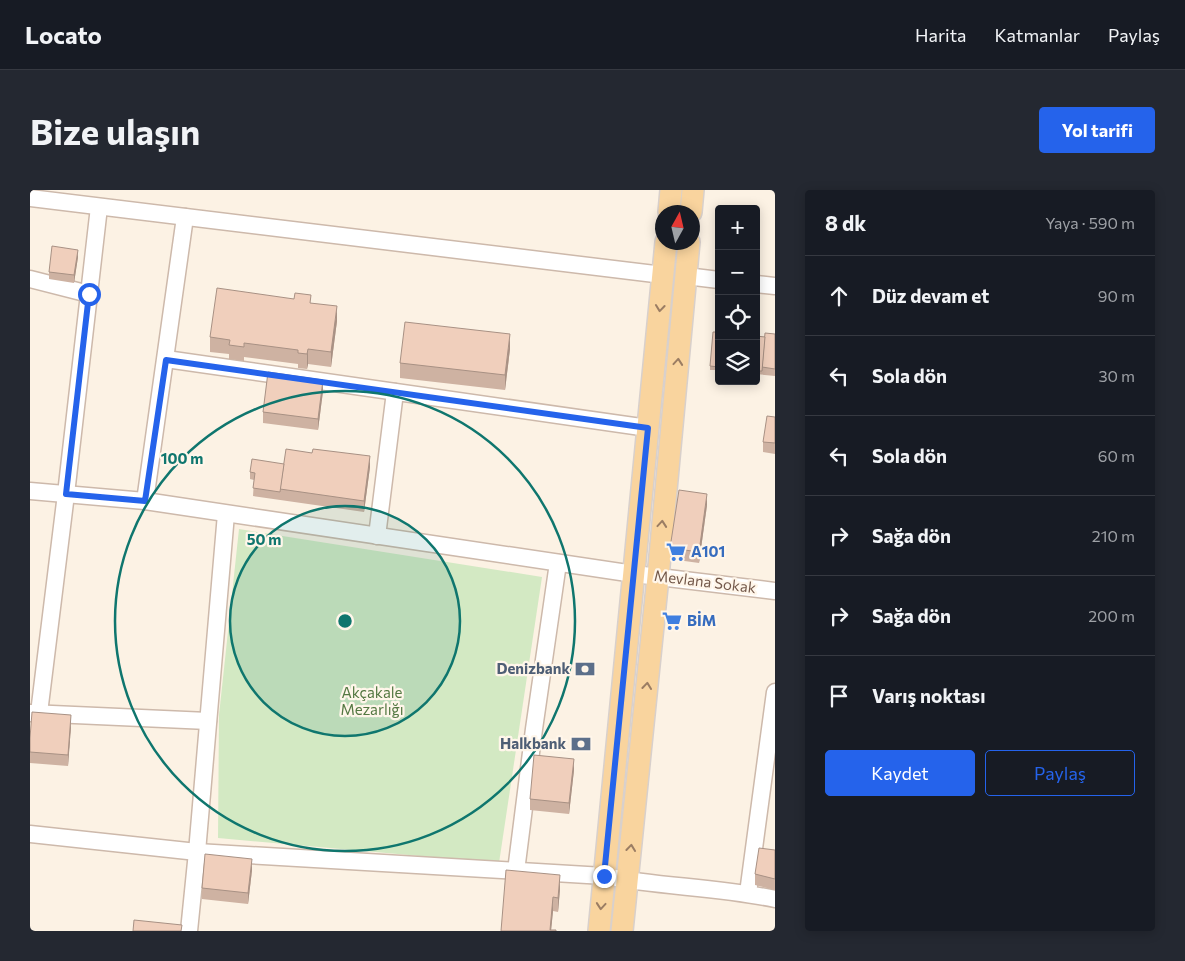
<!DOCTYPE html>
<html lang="tr">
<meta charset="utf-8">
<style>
body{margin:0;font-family:Commissioner,sans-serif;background:#242831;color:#f1f3f6}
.controls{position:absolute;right:15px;top:15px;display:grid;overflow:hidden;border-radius:5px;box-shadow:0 2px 12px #0003}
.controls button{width:45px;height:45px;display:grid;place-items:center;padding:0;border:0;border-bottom:1px solid #363941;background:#171b24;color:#f1f3f6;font:25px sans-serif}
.compass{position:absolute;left:625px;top:15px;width:45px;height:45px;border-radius:50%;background:#171b24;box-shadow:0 2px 12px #0003;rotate:8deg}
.stop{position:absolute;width:15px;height:15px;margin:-11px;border:4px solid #2563eb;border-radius:50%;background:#fff}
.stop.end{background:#2563eb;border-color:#fff;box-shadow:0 1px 5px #0008}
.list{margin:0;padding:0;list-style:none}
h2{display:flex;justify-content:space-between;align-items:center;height:65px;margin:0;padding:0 20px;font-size:21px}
h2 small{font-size:16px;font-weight:400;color:#9ea1a6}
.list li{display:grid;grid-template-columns:32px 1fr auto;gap:15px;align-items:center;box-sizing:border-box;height:80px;padding:0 20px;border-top:1px solid #363941}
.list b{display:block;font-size:19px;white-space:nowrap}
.list em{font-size:16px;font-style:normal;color:#9ea1a6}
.actions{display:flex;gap:10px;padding:15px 20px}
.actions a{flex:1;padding:11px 0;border:1px solid #2563eb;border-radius:5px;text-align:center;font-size:18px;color:#2563eb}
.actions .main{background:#2563eb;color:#fff}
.icon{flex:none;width:28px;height:28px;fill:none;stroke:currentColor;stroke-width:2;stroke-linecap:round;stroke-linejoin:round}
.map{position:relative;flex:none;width:745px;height:741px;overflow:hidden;border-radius:5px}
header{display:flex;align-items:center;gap:30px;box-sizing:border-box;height:70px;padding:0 25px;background:#171b24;border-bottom:1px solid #363941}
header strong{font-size:24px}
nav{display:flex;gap:28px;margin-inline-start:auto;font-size:18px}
.intro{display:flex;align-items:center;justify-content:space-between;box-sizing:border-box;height:120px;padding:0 30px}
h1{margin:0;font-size:35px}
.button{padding:12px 22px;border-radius:5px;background:#2563eb;color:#fff;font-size:18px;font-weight:700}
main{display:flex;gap:30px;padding:0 30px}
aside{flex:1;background:#171b24;border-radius:5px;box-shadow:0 2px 12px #0003}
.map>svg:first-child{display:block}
.green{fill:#d3e9c3}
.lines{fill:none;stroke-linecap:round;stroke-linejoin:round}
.minor-casing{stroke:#cdb9ab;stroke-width:19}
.major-casing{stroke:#d8d0cc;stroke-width:24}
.minor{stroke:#fff;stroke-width:16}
.major{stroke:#f9d49e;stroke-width:21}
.wall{fill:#ceb2a2}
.shaded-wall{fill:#a89184}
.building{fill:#f0cfbc;stroke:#a89184}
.oneway{stroke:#9b7d63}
.route{stroke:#2563eb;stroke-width:6}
.ring{fill:none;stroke:#0f766e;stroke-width:2.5}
.labels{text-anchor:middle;stroke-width:4.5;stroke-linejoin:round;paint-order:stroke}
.shop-label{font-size:15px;font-weight:bold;fill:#366cbe;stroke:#fff6ea;text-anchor:start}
.street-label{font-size:15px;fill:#73584a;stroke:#fff6ea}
.service-label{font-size:15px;font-weight:bold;fill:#4e5e75;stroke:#fff6ea;text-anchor:end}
.park-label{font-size:15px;fill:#547842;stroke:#fff6ea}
.centre{fill:#0f766e;stroke:#fff6ea;stroke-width:2.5}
.ring-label{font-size:15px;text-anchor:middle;font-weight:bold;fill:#0f766e;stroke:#fff6ea;stroke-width:4.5;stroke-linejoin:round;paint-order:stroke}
</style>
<header>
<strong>Locato</strong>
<nav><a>Harita</a><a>Katmanlar</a><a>Paylaş</a></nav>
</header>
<div class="intro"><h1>Bize ulaşın</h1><a class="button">Yol tarifi</a></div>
<main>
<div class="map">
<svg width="745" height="741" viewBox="0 0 745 741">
<rect width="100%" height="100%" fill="#fcf2e4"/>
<path class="green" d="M 209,339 L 512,387 L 469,673 L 188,648 L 189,525 Z"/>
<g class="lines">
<defs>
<g id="minor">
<path d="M 0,8 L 633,85"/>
<path d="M 656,86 L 689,90"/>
<path d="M 0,89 L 59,104"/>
<path d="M 726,94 L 745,96"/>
<path d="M 136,169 L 618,238"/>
<path d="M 0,301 L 115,311 L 604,384 L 745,401"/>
<path d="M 115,311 L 155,27"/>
<path d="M 347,346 L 365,202"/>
<path d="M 0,523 L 178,531"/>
<path d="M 9,523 L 36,304 L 69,17"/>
<path d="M 0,644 L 167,662 L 574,686 C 630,697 689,697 745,709"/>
<path d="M 486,681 L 504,539 L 528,373"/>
<path d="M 718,703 L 745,502"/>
<path d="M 159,741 L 167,662 L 196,324"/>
</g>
<g id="major">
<path d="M 639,22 L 641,0"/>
<path d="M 661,22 L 663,0"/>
<path d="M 569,741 L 636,52"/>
<path d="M 592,741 L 628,387 L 659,52"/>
</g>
</defs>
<use href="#minor" class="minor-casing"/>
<use href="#major" class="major-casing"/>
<use href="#minor" class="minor"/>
<use href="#major" class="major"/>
</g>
<g class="wall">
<path d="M 48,67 L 44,93 L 19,89 L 19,82 Z"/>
<path d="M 281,113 L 307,131 L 301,177 L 278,174 L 277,179 L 268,178 L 268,174 L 214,167 L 214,171 L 199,169 L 199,164 L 180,162 L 180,147 Z"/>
<path d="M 689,142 L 689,180 L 680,180 L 680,176 Z"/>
<path d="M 745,144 L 745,186 L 726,184 L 726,146 L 735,147 Z"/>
<path d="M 480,159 L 475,200 L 370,188 L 370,173 Z"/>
<path d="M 293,201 L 288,240 L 233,233 L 233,222 Z"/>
<path d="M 745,227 L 745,264 L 733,262 L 733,252 Z"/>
<path d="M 254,274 L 340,277 L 334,322 L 223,306 L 224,290 L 220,289 L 220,282 Z"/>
<path d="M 677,315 L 669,373 L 640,369 L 640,358 Z"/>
<path d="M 41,536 L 38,576 L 0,573 L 0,548 Z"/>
<path d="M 544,580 L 539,624 L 500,620 L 500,609 Z"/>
<path d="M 745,660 L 745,700 L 725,695 L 725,684 Z"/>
<path d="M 222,680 L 218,714 L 172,709 L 172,698 Z"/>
<path d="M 530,699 L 528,722 L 523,721 L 521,740 L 471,741 Z"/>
</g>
<g class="shaded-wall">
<path d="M 48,60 L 48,67 L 44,93 L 44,85 Z"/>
<path d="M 307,116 L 307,131 L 301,177 L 301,162 Z"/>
<path d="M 480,144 L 480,159 L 475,200 L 475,185 Z"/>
<path d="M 278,159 L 278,174 L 277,179 L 277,164 Z"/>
<path d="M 293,190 L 293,201 L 288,240 L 288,229 Z"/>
<path d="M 340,266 L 340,277 L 334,322 L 334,311 Z"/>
<path d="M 677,304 L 677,315 L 669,373 L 669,362 Z"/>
<path d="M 41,525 L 41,536 L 38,576 L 38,565 Z"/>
<path d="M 544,569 L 544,580 L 539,624 L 539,613 Z"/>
<path d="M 222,669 L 222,680 L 218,714 L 218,703 Z"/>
<path d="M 530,685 L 530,699 L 528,722 L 528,708 Z"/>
<path d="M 523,707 L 523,721 L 521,741 L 520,741 Z"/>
</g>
<g class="building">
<path d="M 22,56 L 48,60 L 44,85 L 19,82 Z"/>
<path d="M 187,98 L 264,109 L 265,103 L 281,105 L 280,113 L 307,116 L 301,162 L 278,159 L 277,164 L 268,163 L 268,160 L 214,153 L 214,157 L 199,155 L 200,150 L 180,147 Z"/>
<path d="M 375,132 L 480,144 L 475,185 L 370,173 Z"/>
<path d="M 683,142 L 689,142 L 689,177 L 680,176 Z"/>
<path d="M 735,143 L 745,144 L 745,179 L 732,177 Z"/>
<path d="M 726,146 L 735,147 L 732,181 L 726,181 Z"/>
<path d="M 238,182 L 293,190 L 288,229 L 233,222 Z"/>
<path d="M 737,226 L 745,227 L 745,253 L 733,252 Z"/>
<path d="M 256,259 L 282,263 L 283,259 L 340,266 L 334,311 L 250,299 Z"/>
<path d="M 222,269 L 254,274 L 250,302 L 223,298 L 225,283 L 220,282 Z"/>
<path d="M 649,300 L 677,304 L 669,362 L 640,358 Z"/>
<path d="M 2,522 L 41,525 L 38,565 L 0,562 L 0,548 Z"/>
<path d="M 504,565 L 544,569 L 539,613 L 500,609 Z"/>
<path d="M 729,658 L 745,660 L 745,689 L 725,684 Z"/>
<path d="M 175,664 L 222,669 L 218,703 L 172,698 Z"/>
<path d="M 476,680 L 530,685 L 528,708 L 523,707 L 520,740 L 526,740 L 526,741 L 471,741 Z"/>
<path d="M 104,730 L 152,735 L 151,741 L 103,741 Z"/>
</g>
<defs><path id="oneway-chevron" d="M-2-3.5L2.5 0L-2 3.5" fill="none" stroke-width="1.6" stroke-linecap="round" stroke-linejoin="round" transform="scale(1.25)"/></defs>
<g class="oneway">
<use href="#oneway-chevron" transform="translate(630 118) rotate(96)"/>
<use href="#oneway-chevron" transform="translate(648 172) rotate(-85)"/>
<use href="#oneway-chevron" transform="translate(632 334) rotate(-85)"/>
<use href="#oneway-chevron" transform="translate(617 496) rotate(-84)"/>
<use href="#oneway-chevron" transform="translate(601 658) rotate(-84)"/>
<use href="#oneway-chevron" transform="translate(571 716) rotate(95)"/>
</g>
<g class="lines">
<path class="route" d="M 59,104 L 36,304 L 115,311 L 136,170 L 618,238 L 574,686"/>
</g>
<circle cx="315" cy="431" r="115" fill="#0f766e" fill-opacity=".12"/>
<g class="ring">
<circle cx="315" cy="431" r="115"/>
<circle cx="315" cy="431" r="230"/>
</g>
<defs>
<symbol id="supermarket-bare" viewBox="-9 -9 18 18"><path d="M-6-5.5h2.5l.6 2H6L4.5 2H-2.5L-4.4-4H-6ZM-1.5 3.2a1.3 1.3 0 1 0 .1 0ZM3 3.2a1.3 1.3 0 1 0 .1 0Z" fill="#3f7fe0" stroke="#fff6ea" stroke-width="2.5" paint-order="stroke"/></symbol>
<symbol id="bank-bare" viewBox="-9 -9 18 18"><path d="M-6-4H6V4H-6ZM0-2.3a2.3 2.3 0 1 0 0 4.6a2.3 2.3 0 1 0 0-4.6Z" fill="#5c6f8a" stroke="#fff6ea" stroke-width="2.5" paint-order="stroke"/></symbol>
</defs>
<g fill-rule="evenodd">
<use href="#supermarket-bare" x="632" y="348" width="28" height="28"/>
<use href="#supermarket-bare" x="628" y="417" width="28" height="28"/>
<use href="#bank-bare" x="541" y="465" width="28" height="28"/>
<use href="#bank-bare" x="537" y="540" width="28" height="28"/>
</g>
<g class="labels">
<g class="shop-label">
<text x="661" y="367">A101</text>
<text x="657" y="436">BİM</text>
</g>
<g class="street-label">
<text transform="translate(675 392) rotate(7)" y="5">Mevlana Sokak</text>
</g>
<g class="service-label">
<text x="540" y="484">Denizbank</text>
<text x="536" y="559">Halkbank</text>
</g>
<g class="park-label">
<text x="342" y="508">Akçakale<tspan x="342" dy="17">Mezarlığı</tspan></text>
</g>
</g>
<circle cx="315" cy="431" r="8" class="centre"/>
<g class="ring-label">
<text x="152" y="274">100 m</text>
<text x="234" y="355">50 m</text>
</g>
</svg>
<div class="controls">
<button>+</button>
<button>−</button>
<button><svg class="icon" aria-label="locate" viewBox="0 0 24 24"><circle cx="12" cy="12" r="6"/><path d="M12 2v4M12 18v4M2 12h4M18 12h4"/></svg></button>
<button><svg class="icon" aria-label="layers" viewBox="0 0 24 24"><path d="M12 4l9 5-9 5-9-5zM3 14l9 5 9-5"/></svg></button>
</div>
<svg class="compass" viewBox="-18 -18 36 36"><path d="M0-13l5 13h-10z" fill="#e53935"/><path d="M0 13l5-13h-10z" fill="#9ea1a6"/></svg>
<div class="stop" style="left:59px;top:104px"></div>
<div class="stop end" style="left:574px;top:686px"></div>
</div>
<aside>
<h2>8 dk<small>Yaya · 590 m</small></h2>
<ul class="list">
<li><svg class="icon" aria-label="ahead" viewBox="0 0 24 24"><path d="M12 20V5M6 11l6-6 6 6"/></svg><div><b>Düz devam et</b></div><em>90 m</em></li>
<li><svg class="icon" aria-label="left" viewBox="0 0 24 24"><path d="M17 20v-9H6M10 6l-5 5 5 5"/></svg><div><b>Sola dön</b></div><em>30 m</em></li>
<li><svg class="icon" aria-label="left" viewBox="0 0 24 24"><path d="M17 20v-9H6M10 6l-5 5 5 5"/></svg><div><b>Sola dön</b></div><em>60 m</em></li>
<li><svg class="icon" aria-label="right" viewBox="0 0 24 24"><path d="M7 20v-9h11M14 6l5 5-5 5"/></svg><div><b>Sağa dön</b></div><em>210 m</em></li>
<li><svg class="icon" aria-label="right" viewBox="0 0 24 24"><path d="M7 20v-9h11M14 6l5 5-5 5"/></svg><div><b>Sağa dön</b></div><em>200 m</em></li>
<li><svg class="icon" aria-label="arrive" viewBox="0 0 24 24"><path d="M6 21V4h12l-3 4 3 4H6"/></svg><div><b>Varış noktası</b></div></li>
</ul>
<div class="actions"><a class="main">Kaydet</a><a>Paylaş</a></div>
</aside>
</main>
